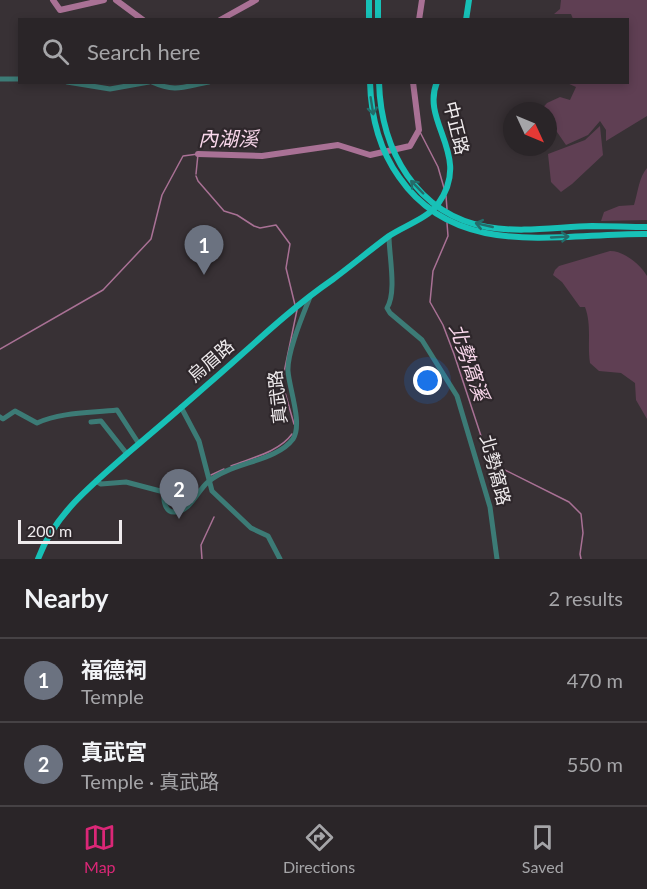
<!DOCTYPE html>
<meta charset="utf-8">
<style>
body{margin:0;font-family:Lato,"Noto Sans TC",sans-serif;background:#363134;color:#f1f3f6}
.compass{position:absolute;left:503px;top:102px;width:54px;height:54px;border-radius:50%;background:#2a2528;box-shadow:0 3px 9px #0003;rotate:134deg}
.scale{position:absolute;left:18px;bottom:15px;width:104px;box-sizing:border-box;padding-left:6px;border:3px solid #efebed;border-top:0;font-size:16px;line-height:21px;white-space:nowrap;color:#efebed;-webkit-text-stroke:4px #2e272b;paint-order:stroke}
.you{position:absolute;left:428px;top:381px;width:21px;height:21px;margin:-15px;border:4px solid #fff;border-radius:50%;background:#1a73e8;box-shadow:0 0 0 9px #1a73e833}
.badge{display:grid;place-items:center;width:39px;height:39px;border-radius:50%;background:#db2777;color:#fff;font-size:20px;font-weight:700}
.pin{position:absolute;translate:-50% -50px;filter:drop-shadow(0 2px 3px #0008)}
.pin::after{content:'';position:absolute;top:32px;width:21px;height:18px;background:inherit;clip-path:polygon(0 0,100% 0,50% 100%)}
.list{margin:0;padding:0;list-style:none}
h2{display:flex;justify-content:space-between;align-items:center;height:78px;margin:0;padding:0 24px;font-size:26px}
h2 small{font-size:20px;font-weight:400;color:#a5a5a8}
.list li{display:grid;grid-template-columns:39px 1fr auto;gap:18px;align-items:center;box-sizing:border-box;height:84px;padding:0 24px;border-top:2px solid #464245}
.list b{display:block;font-size:22px;white-space:nowrap}
.list p{margin:0;font-size:20px;white-space:nowrap;color:#a5a5a8}
.list em{font-size:20px;font-style:normal;color:#a5a5a8}
.icon{flex:none;width:33px;height:33px;fill:none;stroke:currentColor;stroke-width:2;stroke-linecap:round;stroke-linejoin:round}
.map{position:relative;flex:none;width:647px;height:559px;overflow:hidden}
.search{position:absolute;background:#2a2528;box-shadow:0 3px 9px #0003;left:18px;right:18px;top:18px;height:66px;display:flex;align-items:center;gap:15px;box-sizing:border-box;padding:0 21px;border-radius:0px;color:#a5a5a8;font-size:22px}
.sheet{height:246px;background:#2a2528}
nav{display:flex;justify-content:space-around;align-items:center;box-sizing:border-box;height:84px;border-top:2px solid #464245;background:#2a2528;font-size:16px;color:#a5a5a8}
nav a{display:grid;justify-items:center;gap:3px}
nav .on{color:#db2777}
.map>svg:first-child{display:block}
.green{fill:#5f3f53}
.lines{fill:none;stroke-linecap:round;stroke-linejoin:round}
.stream{stroke:#a97195;stroke-width:1.5}
.river{stroke:#a97195;stroke-width:6}
.minor{stroke:#3c7b76;stroke-width:5}
.major{stroke:#17c1b7;stroke-width:6}
.oneway{stroke:#246c6a}
.labels{text-anchor:middle;stroke-width:4.5;stroke-linejoin:round;paint-order:stroke}
.street-label{font-size:18px;fill:#efebed;stroke:#2e272b}
.water-label{font-size:20px;font-style:italic;fill:#f9d7eb;stroke:#2e272b}
</style>
<div class="map">
<svg width="647" height="559" viewBox="0 0 647 559">
<rect width="100%" height="100%" fill="#383135"/>
<g class="green">
<path d="M 561,0 L 647,0 L 647,116 L 606,141 L 606,130 L 600,121 L 588,135 L 566,145 L 548,119 L 548,111 L 540,111 L 547,103 L 560,97 L 570,100 L 576,87 L 567,83 L 628,82 L 628,20 L 573,19 L 571,14 L 554,14 L 560,9 Z"/>
<path d="M 600,126 L 603,155 L 572,184 L 561,192 L 551,182 L 548,154 L 585,140 Z"/>
<path d="M 647,168 L 647,220 L 601,221 L 604,212 L 619,206 L 634,205 C 638,192 639,177 647,168 Z"/>
<path d="M 610,251 C 624,251 640,264 647,276 L 647,419 L 636,400 L 635,383 L 621,373 L 599,371 L 590,363 C 587,344 592,326 585,307 L 580,307 L 562,282 L 553,275 L 555,270 L 559,266 Z"/>
</g>
<g class="lines">
<g class="stream">
<path d="M 419,130 L 438,167 L 444,188"/>
<path d="M 196,176 L 198,181 L 224,211 L 237,215 L 254,226 L 260,228 L 276,225 L 290,244 L 286,268 L 295,305"/>
<path d="M 446,196 L 447,209"/>
<path d="M 447,223 L 448,236 L 433,271 L 430,302 L 443,325 L 454,354 L 483,442 L 495,465 L 569,502 L 581,514 L 583,533 L 580,554 L 581,559"/>
<path d="M 0,349 L 103,290 L 151,239 L 162,195 L 183,156 L 198,154 L 196,174"/>
<path d="M 294,424 L 282,382 L 297,310"/>
<path d="M 231,466 C 251,458 279,452 292,434"/>
<path d="M 211,475 L 224,469"/>
<path d="M 202,559 L 201,545 L 214,517"/>
</g>
<g class="river">
<path d="M 53,0 L 60,10 L 104,0"/>
<path d="M 116,0 L 143,20"/>
<path d="M 220,20 L 256,0"/>
<path d="M 419,20 L 422,0"/>
<path d="M 198,154 L 262,156 L 338,145 L 370,155 L 410,146 L 419,130 L 413,82"/>
</g>
<g class="minor">
<path d="M 0,79 L 20,79"/>
<path d="M 67,82 L 110,89 L 149,82"/>
<path d="M 152,82 C 176,93 185,86 209,82"/>
<path d="M 389,236 C 389,256 397,292 387,308 L 390,313 L 422,340 L 457,396 L 490,507 L 497,559"/>
<path d="M 181,407 L 199,441 L 212,491 L 251,528 L 268,536 L 280,559"/>
<path d="M 0,417 L 3,419 L 15,411 L 37,423 C 61,412 91,413 117,410 L 139,444"/>
<path d="M 91,422 L 101,421 L 127,454"/>
<path d="M 96,481 L 101,484 L 126,482 L 164,492 C 163,500 165,513 175,512 C 191,511 197,491 208,482 C 231,462 276,462 293,439 C 303,424 289,388 288,371 C 287,352 303,315 310,297"/>
</g>
<g class="major">
<path d="M 369,0 L 369,20"/>
<path d="M 378,20 L 378,0"/>
<path d="M 466,20 L 469,0"/>
<path d="M 370,82 C 371,117 379,149 399,177 C 457,261 559,233 647,234"/>
<path d="M 379,82 C 381,150 416,214 487,227 C 522,233 557,227 592,226 C 610,226 629,227 647,227"/>
<path d="M 38,559 C 55,513 92,485 128,453 C 154,431 181,408 207,385 C 248,350 287,311 332,280 C 351,266 370,250 389,236 C 404,226 428,218 438,204 C 473,155 420,123 437,82"/>
</g>
</g>
<defs><path id="oneway-shaft" d="M-6 0H5M1.5-3L5.5 0L1.5 3" fill="none" stroke-width="1.6" stroke-linecap="round" stroke-linejoin="round" transform="scale(1.5)"/></defs>
<g class="oneway">
<use href="#oneway-shaft" transform="translate(372 106) rotate(81)"/>
<use href="#oneway-shaft" transform="translate(417 187) rotate(-134)"/>
<use href="#oneway-shaft" transform="translate(484 225) rotate(-167)"/>
<use href="#oneway-shaft" transform="translate(560 237) rotate(-3)"/>
</g>
<g class="labels">
<g class="street-label">
<text transform="translate(456 128) rotate(76)" y="6">中正路</text>
<text transform="translate(211 361) rotate(-41)" y="6">烏眉路</text>
<text transform="translate(278 397) rotate(-96)" y="6">真武路</text>
<text transform="translate(495 470) rotate(75)" y="6">北勢窩路</text>
</g>
<g class="water-label">
<text x="228" y="146">內湖溪</text>
<text transform="translate(469 362) rotate(71)" y="7">北勢窩溪</text>
</g>
</g>
</svg>
<svg class="compass" viewBox="-18 -18 36 36"><path d="M0-13l5 13h-10z" fill="#e53935"/><path d="M0 13l5-13h-10z" fill="#a5a5a8"/></svg>
<div class="scale">200 m</div>
<div class="you"></div>
<div class="pin badge" style="left:204px;top:275px;background:#6b7280">1</div>
<div class="pin badge" style="left:179px;top:519px;background:#6b7280">2</div>
<div class="search"><svg class="icon" aria-label="search" viewBox="0 0 24 24"><circle cx="10" cy="10" r="6"/><path d="M15 15l6 6"/></svg>Search here</div>
</div>
<section class="sheet">
<h2>Nearby<small>2 results</small></h2>
<ul class="list">
<li><span class="badge" style="background:#6b7280">1</span><div><b>福德祠</b><p>Temple</p></div><em>470 m</em></li>
<li><span class="badge" style="background:#6b7280">2</span><div><b>真武宮</b><p>Temple · 真武路</p></div><em>550 m</em></li>
</ul>
</section>
<nav>
<a class="on"><svg class="icon" aria-label="map" viewBox="0 0 24 24"><path d="M3 6l6-2 6 2 6-2v14l-6 2-6-2-6 2zM9 4v14M15 6v14"/></svg>Map</a>
<a><svg class="icon" aria-label="directions" viewBox="0 0 24 24"><path d="M12 3l9 9-9 9-9-9zM9 14v-3h6M13 9l2 2-2 2"/></svg>Directions</a>
<a><svg class="icon" aria-label="saved" viewBox="0 0 24 24"><path d="M7 4h10v16l-5-4-5 4z"/></svg>Saved</a>
</nav>
